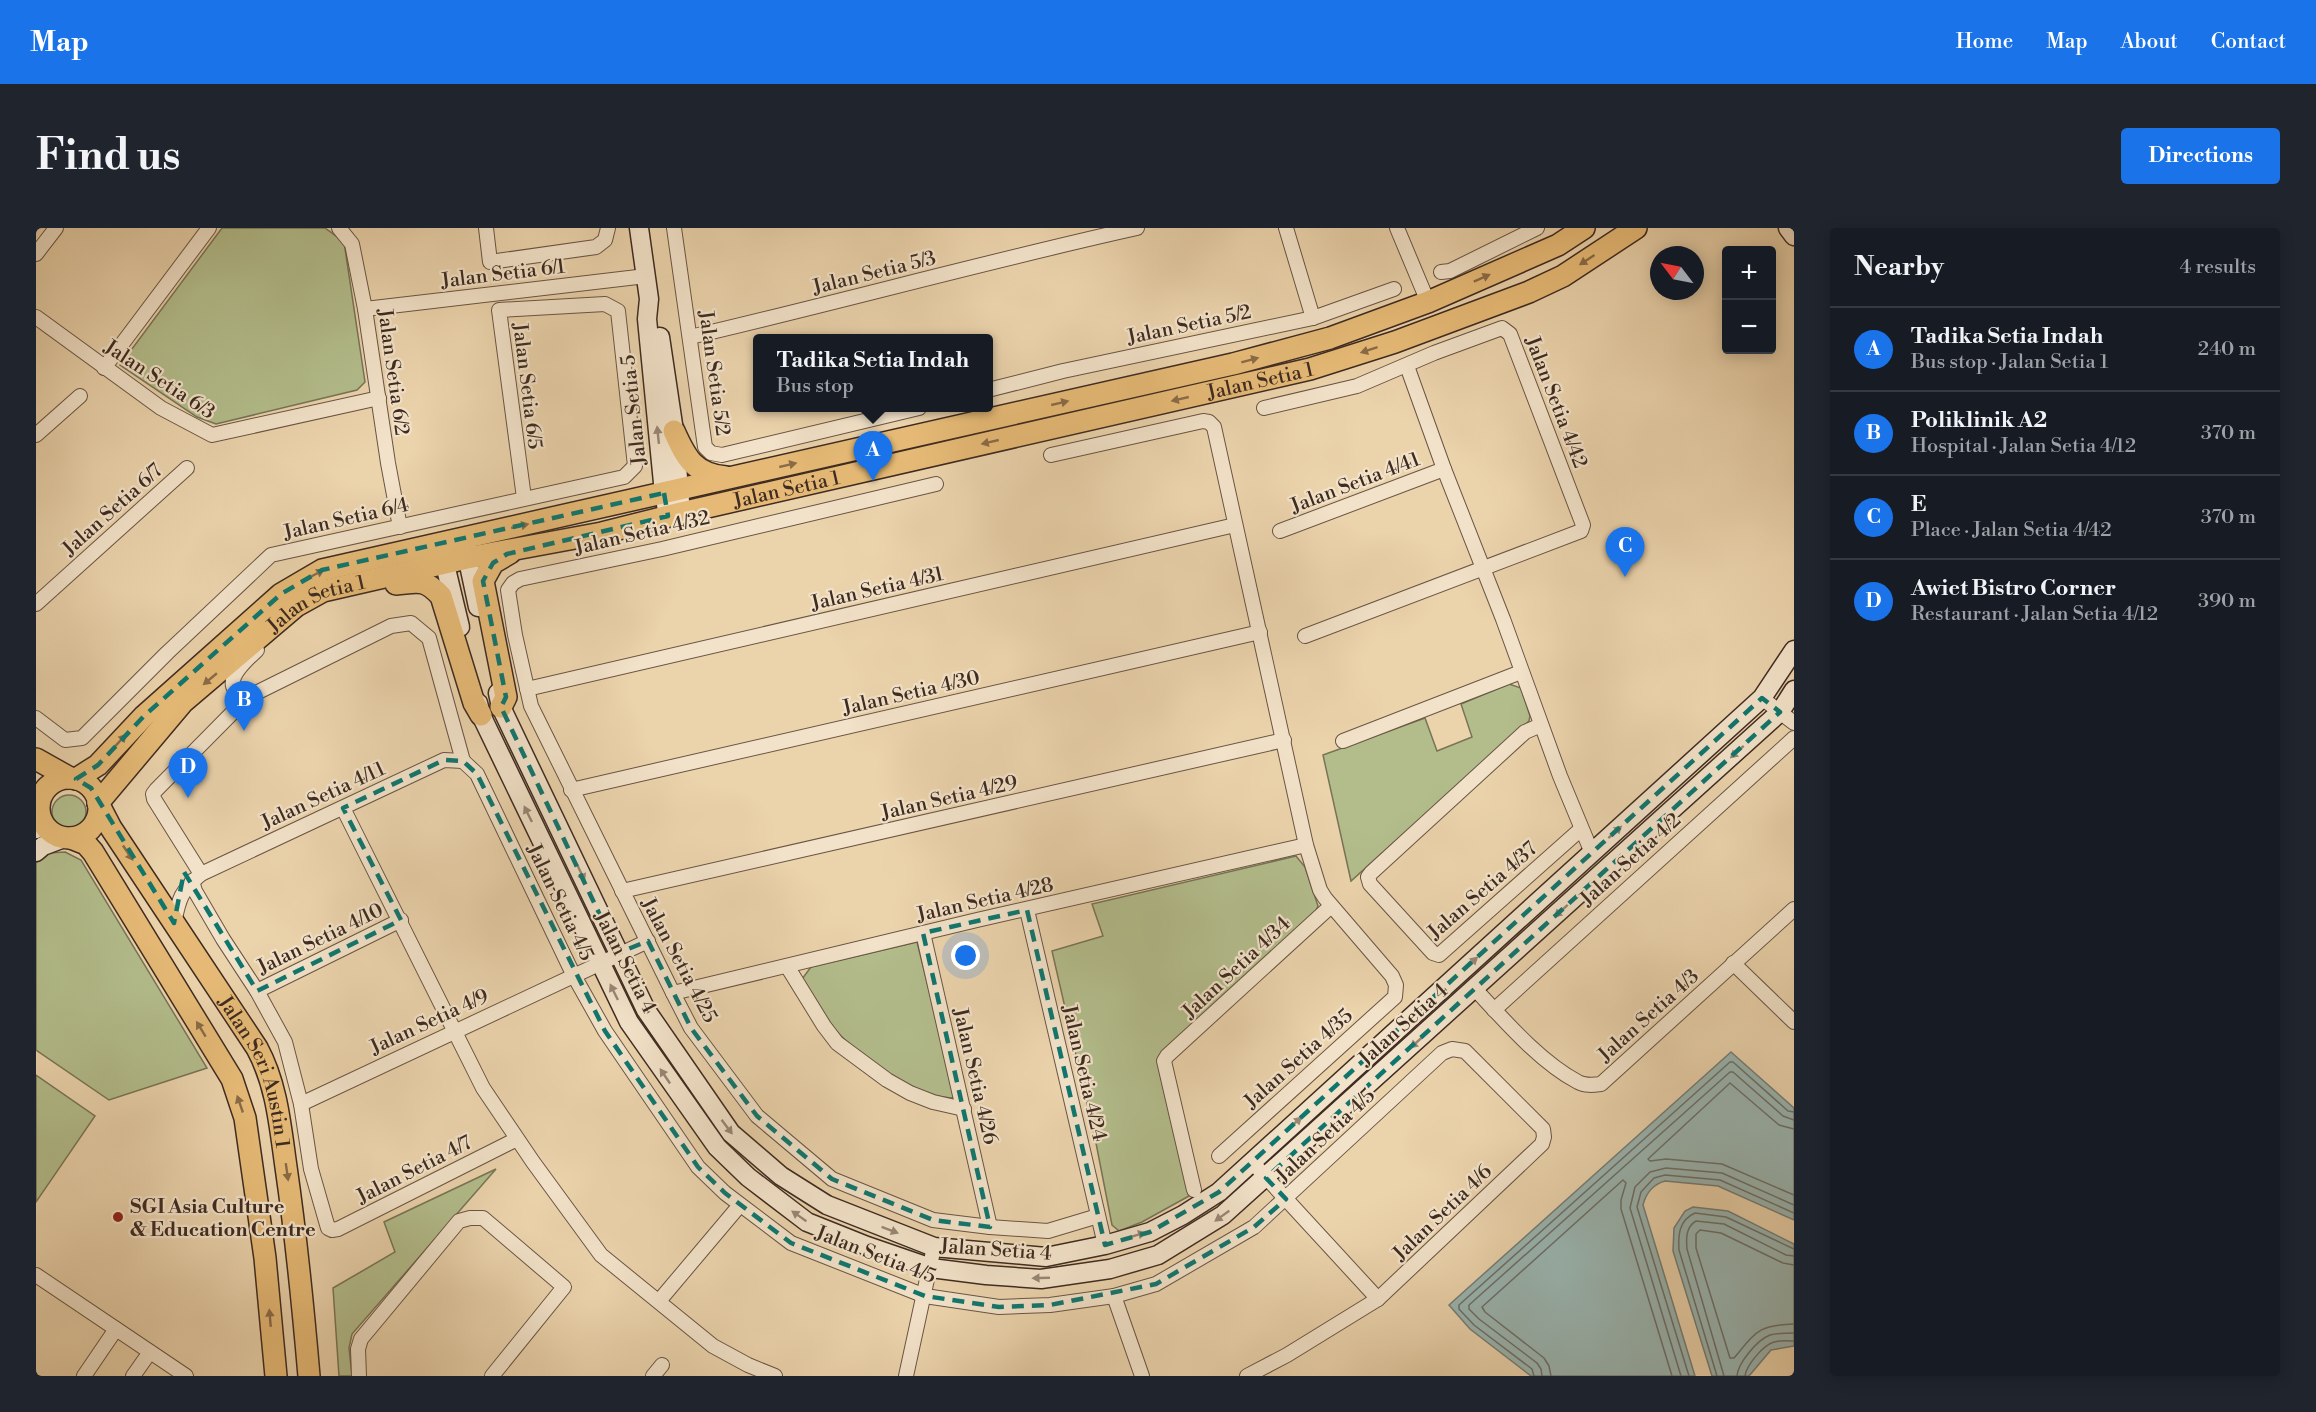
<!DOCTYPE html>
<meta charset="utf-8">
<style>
body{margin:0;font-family:"Libre Bodoni",serif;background:#20242c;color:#f1f3f6}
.controls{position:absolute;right:18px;top:18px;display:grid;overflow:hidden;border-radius:6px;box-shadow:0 3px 15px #0003}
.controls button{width:54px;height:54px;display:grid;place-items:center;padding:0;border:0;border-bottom:2px solid #363941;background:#171b24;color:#f1f3f6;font:30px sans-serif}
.compass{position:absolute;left:1614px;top:18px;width:54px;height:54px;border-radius:50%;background:#171b24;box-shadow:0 3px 15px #0003;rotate:302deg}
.you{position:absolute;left:930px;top:728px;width:21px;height:21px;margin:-15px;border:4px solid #fff;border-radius:50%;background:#1a73e8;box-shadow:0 0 0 9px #1a73e833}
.badge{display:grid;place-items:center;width:39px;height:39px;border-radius:50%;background:#1a73e8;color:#fff;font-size:20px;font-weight:700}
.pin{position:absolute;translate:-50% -50px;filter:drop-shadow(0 2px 3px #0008)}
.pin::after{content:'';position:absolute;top:32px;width:21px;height:18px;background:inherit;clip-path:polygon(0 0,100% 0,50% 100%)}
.popup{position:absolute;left:717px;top:106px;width:240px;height:78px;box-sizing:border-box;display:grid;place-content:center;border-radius:6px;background:#171b24;filter:drop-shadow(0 2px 4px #0005);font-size:20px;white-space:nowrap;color:#9ea1a6}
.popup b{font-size:22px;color:#f1f3f6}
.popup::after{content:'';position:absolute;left:50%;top:100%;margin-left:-12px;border:12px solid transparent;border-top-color:#171b24}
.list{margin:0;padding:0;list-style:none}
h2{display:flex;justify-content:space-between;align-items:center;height:78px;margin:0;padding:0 24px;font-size:26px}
h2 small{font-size:20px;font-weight:400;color:#9ea1a6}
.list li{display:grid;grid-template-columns:39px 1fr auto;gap:18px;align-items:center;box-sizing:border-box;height:84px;padding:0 24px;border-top:2px solid #363941}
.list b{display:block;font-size:22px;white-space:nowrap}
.list p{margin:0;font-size:20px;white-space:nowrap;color:#9ea1a6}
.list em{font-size:20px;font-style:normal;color:#9ea1a6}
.map{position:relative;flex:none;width:1758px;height:1148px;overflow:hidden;border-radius:6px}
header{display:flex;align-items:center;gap:36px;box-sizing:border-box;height:84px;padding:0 30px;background:#1a73e8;color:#fff}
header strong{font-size:28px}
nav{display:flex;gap:33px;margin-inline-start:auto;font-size:21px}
.intro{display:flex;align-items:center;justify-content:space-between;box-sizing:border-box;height:144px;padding:0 36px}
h1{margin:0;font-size:42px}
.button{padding:15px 27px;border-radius:6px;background:#1a73e8;color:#fff;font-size:21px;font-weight:700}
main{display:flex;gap:36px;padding:0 36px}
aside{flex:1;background:#171b24;border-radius:6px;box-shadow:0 3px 15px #0003}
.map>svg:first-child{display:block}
.green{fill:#b3bd8c;stroke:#787456;stroke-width:1.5}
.water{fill:#9ab6b2;stroke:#757e78;stroke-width:1.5}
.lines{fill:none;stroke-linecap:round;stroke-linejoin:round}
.shore{stroke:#6c706a;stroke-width:1.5}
.street-casing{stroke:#695544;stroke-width:16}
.secondary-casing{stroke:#3e2b21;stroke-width:21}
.primary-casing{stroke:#3e2b21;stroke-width:24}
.street{stroke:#f2e2c9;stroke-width:14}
.secondary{stroke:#f2e2c9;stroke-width:18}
.primary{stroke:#e6ba76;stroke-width:21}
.oneway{fill:#8a6b47}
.oneway2{fill:#988675}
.marked{fill:none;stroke:#0f766e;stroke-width:4.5;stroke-dasharray:12 8;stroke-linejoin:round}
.poi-dot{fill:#8f2418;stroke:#f2e2c9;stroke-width:2}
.labels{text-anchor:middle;stroke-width:4.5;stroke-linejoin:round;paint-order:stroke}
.street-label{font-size:20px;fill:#3e2b21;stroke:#f2e2c9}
.poi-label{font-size:20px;font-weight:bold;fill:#3e2b21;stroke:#f2e2c9;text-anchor:start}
</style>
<header>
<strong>Map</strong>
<nav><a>Home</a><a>Map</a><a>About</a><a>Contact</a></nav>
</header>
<div class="intro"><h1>Find us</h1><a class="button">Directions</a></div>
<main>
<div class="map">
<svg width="1758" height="1148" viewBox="0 0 1758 1148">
<rect width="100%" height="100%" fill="#ebd3ac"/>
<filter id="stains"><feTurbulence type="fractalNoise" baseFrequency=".00333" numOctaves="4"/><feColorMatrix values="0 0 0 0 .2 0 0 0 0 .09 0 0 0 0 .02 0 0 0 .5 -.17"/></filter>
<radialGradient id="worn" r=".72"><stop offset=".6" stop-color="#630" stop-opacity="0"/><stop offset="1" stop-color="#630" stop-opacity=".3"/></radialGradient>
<g class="green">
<path d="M 186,0 L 289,0 L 308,14 L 329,154 L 321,162 L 180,196 L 161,189 L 84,137 Z"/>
<path d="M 1473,456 L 1485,460 L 1494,488 L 1493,493 L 1315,653 L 1287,527 L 1389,490 L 1401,523 L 1436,509 L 1425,476 Z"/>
<circle cx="33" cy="584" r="17"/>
<path d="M 29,624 L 45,632 L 171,840 L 73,872 L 0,822 L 0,635 L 12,625 Z"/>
<path d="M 1260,628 L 1269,639 L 1282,678 L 1278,687 L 1122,837 L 1153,968 L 1106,994 L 1083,1003 L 1076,997 L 1059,910 L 1016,723 L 1067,708 L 1056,676 Z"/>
<path d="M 881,714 L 920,870 C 880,870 833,835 805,808 C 791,794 778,768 766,751 L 775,739 Z"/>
<path d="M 0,847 L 59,888 L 0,974 Z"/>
<path d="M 460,941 L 316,1106 L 313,1120 L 316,1148 L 303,1148 L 297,1060 L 359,1024 L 348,994 Z"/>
</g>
<g class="water">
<path d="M 1695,824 L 1758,880 L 1758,992 L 1682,958 L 1629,953 C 1618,956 1610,965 1607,977 L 1659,1148 L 1495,1148 L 1434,1101 L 1413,1077 Z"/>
<path d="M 1657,979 L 1692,983 L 1758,1016 L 1758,1118 L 1735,1122 L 1713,1148 L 1676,1148 L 1637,1023 L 1638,1000 L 1649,983 Z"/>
</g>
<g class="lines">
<g class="shore">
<path d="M 1758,901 L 1743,897 L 1694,855 L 1612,931 L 1614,933 L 1630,931 L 1686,936 L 1758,967"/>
<path d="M 1758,1037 L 1747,1035 L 1685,1005 L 1664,1002 L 1660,1006 L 1660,1020 L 1694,1130 L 1698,1130 C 1720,1104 1722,1097 1758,1096"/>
<path d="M 1498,1148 L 1496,1141 L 1438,1097 L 1423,1081 L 1423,1077 L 1694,834 L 1697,834 L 1752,883 L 1758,884"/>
<path d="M 1506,1148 L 1505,1141 L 1501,1135 L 1443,1091 L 1433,1081 L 1433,1077 L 1694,844 L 1697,844 L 1747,888 L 1758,892"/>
<path d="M 1515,1148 L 1513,1138 L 1508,1130 L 1449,1084 L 1446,1079 L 1587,952 L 1590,955 L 1585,972 L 1585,981 L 1636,1148"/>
<path d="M 1645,1148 L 1594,980 L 1599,959 L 1614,944 L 1630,940 L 1686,945 L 1758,977"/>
<path d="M 1653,1148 L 1601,979 L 1605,964 L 1618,950 L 1629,947 L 1684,952 L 1758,985"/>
<path d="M 1681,1148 L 1643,1022 C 1642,1007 1643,992 1659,985 L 1690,989 L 1758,1021"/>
<path d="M 1688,1148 L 1651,1021 C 1650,1010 1650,999 1660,993 L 1688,996 L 1750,1027 L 1758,1028"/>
<path d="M 1701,1148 C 1702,1135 1721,1112 1734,1107 C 1741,1105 1750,1105 1758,1105"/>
<path d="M 1709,1148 C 1710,1138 1727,1117 1738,1114 C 1744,1112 1752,1113 1758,1113"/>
</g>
<defs>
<g id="street">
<path d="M 303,0 L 316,16 L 329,81 L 352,235 L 364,299"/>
<path d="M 450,0 L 454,34 L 560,19 L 569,12 L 572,0"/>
<path d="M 638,0 L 669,219 L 675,225 L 686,227 L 883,180"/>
<path d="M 1250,0 L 1277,90"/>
<path d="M 1361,0 L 1392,74"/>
<path d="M 0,26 L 20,0"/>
<path d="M 1405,44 L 1414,43 L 1501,0"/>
<path d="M 329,81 L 610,48"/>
<path d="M 0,89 L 125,180 L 176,207 L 343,170"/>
<path d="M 654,109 C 804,74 952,33 1101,0"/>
<path d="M 1371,138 L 1408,241 L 1467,391 L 1524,548 L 1556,625"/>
<path d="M 68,140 L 173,0"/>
<path d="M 952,162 L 1027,143 L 1277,90 L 1358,61"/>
<path d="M 1228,180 L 1321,158 L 1398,125 L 1466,100 L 1474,106 L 1547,297 L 1545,303 L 1269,408"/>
<path d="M 0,207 L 44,168"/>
<path d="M 1015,227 L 1167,193 L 1173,194 L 1178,199 L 1270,617 L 1284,662 L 1289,670 L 1356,748 L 1360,757 L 1359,769 L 1183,928"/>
<path d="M 900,256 L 626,321 L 484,351 L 477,355 L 472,362 L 479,407 L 495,478 L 637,765 L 655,800 L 721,888 L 796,951 L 897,992 L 954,999 L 1012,1003 L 1062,988"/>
<path d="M 1244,303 L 1408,241"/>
<path d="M 0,376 L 151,240"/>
<path d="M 491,461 L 1199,297"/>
<path d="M 1726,470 L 1758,495"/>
<path d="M 207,475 C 204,470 199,463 197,458 C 194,445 213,430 221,422"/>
<path d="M 0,490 L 29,512 L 46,510 L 131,425 L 235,327 L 588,249 L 599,238 L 582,83 L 569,76 L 463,82 L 488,270"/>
<path d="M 1505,497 L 1489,504 L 1335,645 L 1332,649 L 1334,656 L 1397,725 L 1403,727 L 1545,601"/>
<path d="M 1307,513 L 1485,444"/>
<path d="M 427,533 L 441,546 L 537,746 L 569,803 L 662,939 L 689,965 L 755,1015 L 889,1068 L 963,1079 L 1014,1077 L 1078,1068 L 1120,1056 L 1218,999 L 1406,825 L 1416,821 L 1429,823 L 1507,901 L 1508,909 L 1506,916 L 1342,1071 L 1251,1127 L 1211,1148"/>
<path d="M 535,562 L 1224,404"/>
<path d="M 307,580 L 447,860 L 497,934 L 565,1027 L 677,1118 L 712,1137 L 739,1148"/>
<path d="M 165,646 L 118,571 L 117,566 L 120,562 L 212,469 L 355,398 L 375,395 L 393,410 L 427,533"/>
<path d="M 156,653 L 159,663 L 187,711 L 221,763 L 249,814 L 265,876 L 275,941 L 292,1000 L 296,1002 L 302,1001 L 481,911"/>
<path d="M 586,663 L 1248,512"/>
<path d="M 991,682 L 1069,1017"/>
<path d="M 138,695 C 143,670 145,663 165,646 L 408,532 L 427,533"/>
<path d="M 887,705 L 954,999"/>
<path d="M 1697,735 L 1758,794"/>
<path d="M 751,738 L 788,798 L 801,815 L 851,852 L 874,865 L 897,874 L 928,881"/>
<path d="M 1439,761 C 1468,792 1504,834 1542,854 C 1549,858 1557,857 1565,856 L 1758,681"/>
<path d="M 221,763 L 365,692"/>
<path d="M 637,765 L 941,692 L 1270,617"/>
<path d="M 1458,782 L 1758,510"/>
<path d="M 265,876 L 612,713"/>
<path d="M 1216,934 L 1342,1071"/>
<path d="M 1158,962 L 1128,833 L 1131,828 L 1295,678"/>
<path d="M 0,1047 L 150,1148"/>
<path d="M 1078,1068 L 1106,1148"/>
<path d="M 623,1073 L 704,977"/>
<path d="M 48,1148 L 80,1101"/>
<path d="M 97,1148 L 114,1124"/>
<path d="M 323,1148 L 322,1121 L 325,1111 L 423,993 L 434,990 L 447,990 L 528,1059 L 456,1148"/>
<path d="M 617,1148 L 626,1137"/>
<path d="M 870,1148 L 898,1019"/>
</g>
<g id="secondary">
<path d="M 603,0 L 613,71 L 611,91 L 628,265 L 632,288"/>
<path d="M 1752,0 L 1758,8"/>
<path d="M 624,109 L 638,203 L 645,285"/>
<path d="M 429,318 L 442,379"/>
<path d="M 406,324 L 424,399"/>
<path d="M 462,465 L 465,479 L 610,782 L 695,905 L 745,948 L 791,977 L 898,1019 L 1010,1029 L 1069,1017 L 1114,1004 L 1147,987 L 1183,964 L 1726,470 L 1758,422"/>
<path d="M 442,475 L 445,487 L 593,794 L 681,919 L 712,949 L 771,994 L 831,1018 L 895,1040 L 950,1047 L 1005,1051 L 1074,1041 L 1122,1027 L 1187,987 L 1744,484 L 1758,462"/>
<path d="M 0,601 L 5,592"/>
<path d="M 0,624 L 7,618 L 28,610"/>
</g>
<g id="primary">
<path d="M 638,203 C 650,230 658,246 690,249"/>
<path d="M 360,356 C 383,354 388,350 405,368 L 438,475 L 445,487"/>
<path d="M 465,479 L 470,469 L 447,353 L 457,335 L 474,325"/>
<path d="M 0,531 L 34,550"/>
<circle cx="33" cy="580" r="30"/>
<path d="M 40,551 L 62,537 L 108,488 L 245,366 L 286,342 L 1197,136 L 1294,110 L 1392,74 L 1522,17 L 1548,0"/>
<path id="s1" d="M 62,575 L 147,474 L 260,378 L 287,363 L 431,330 L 566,305 L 645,285 L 1274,141 L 1359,114 L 1493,64 L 1527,48 L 1600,0"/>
<path id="s2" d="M 62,575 L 75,600 L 221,820 C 241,857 244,897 250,939 C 260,1008 267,1078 273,1148"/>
<path d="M 35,610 L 50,616 L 57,624 L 196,851 L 209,890 L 229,1030 L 240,1148"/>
</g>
</defs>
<use href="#street" class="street-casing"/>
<use href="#secondary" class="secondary-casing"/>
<use href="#primary" class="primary-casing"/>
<use href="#street" class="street"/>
<use href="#secondary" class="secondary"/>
<use href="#primary" class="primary"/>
</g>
<defs><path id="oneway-solid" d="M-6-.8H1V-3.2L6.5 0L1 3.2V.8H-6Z" transform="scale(1.5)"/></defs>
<g class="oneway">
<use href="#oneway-solid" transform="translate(1551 32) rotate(147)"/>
<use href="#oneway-solid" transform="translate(1446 50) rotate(-24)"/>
<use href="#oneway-solid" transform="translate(1333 122) rotate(162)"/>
<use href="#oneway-solid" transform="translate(1214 132) rotate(-15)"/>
<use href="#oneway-solid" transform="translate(1144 171) rotate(167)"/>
<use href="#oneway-solid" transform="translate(1024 175) rotate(-13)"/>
<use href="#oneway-solid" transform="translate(954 214) rotate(167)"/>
<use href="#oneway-solid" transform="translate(752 237) rotate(-13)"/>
<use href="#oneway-solid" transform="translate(484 298) rotate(-13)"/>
<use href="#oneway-solid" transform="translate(280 346) rotate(-28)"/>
<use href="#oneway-solid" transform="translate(174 451) rotate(140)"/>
<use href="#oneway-solid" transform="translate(84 513) rotate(-47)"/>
<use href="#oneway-solid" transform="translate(92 625) rotate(56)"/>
<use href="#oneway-solid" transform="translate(165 801) rotate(-121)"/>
<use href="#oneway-solid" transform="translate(204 876) rotate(-109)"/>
<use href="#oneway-solid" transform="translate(251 944) rotate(82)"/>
<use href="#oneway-solid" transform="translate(234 1090) rotate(-95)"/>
</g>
<g class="oneway2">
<use href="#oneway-solid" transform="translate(622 207) rotate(-96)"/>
<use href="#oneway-solid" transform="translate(1701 524) rotate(138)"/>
<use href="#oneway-solid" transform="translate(492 586) rotate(-116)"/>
<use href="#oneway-solid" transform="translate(1579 604) rotate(-42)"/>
<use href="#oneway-solid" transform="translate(545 645) rotate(65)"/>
<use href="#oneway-solid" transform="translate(1525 683) rotate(138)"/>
<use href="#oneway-solid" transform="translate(1435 735) rotate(-42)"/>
<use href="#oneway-solid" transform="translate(578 764) rotate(-116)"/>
<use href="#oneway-solid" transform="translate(1381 814) rotate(138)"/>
<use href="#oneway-solid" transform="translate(629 848) rotate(-124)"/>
<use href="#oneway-solid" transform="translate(1259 895) rotate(-42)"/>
<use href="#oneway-solid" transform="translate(691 899) rotate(53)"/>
<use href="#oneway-solid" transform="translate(763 988) rotate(-145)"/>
<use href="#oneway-solid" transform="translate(1186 988) rotate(144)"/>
<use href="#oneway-solid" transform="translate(854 1002) rotate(21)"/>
<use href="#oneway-solid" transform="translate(1101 1007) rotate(-17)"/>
<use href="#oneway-solid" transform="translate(1005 1050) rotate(178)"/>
</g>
<path class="marked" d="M 628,265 L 632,288 L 471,326 L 457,335 L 447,353 L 470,469 L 465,479 L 582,725 L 612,713 L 655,800 L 721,888 L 796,951 L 897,992 L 954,999 L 887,705 L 991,682 L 1069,1017 L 1114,1004 L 1183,964 L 1726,470 L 1744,484 L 1230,950 L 1250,971 L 1218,999 L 1120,1056 L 1014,1077 L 963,1079 L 889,1068 L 755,1015 L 689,965 L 662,939 L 569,803 L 441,546 L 427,533 L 408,532 L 307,580 L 365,692 L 221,763 L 148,644 L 138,695 L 55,560 L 40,551 L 62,537 L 108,488 L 245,366 L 286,342 Z"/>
<circle class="poi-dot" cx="82" cy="989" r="6"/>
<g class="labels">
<g class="street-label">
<text transform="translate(838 44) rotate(-14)" y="7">Jalan Setia 5/3</text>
<text transform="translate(467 45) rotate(-7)" y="7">Jalan Setia 6/1</text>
<text transform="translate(1153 96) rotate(-12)" y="7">Jalan Setia 5/2</text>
<text transform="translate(358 144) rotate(82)" y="7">Jalan Setia 6/2</text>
<text transform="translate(679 145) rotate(82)" y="7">Jalan Setia 5/2</text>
<text transform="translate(124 151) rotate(33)" y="7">Jalan Setia 6/3</text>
<text dy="7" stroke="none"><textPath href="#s1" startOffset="1272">Jalan Setia 1</textPath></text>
<text transform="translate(492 158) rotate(83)" y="7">Jalan Setia 6/5</text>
<text transform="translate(1521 174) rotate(69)" y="7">Jalan Setia 4/42</text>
<text transform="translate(597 182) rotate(-96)" y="7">Jalan Setia 5</text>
<text transform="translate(1319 254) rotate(-21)" y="7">Jalan Setia 4/41</text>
<text dy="7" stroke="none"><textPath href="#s1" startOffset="786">Jalan Setia 1</textPath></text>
<text transform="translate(76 281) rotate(-42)" y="7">Jalan Setia 6/7</text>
<text transform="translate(310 290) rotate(-13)" y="7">Jalan Setia 6/4</text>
<text transform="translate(606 304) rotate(-13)" y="7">Jalan Setia 4/32</text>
<text transform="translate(841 360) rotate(-13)" y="7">Jalan Setia 4/31</text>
<text dy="7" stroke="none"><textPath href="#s1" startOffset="300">Jalan Setia 1</textPath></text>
<text transform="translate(875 464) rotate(-13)" y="7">Jalan Setia 4/30</text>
<text transform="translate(287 567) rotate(-25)" y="7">Jalan Setia 4/11</text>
<text transform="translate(913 569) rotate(-13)" y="7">Jalan Setia 4/29</text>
<text transform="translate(1594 631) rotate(-42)" y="7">Jalan Setia 4/2</text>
<text transform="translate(1446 662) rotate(-41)" y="7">Jalan Setia 4/37</text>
<text transform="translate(949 671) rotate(-13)" y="7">Jalan Setia 4/28</text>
<text transform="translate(525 674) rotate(64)" y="7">Jalan Setia 4/5</text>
<text transform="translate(284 710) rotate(-26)" y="7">Jalan Setia 4/10</text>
<text transform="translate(644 732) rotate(62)" y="7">Jalan Setia 4/25</text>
<text transform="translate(590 734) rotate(63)" y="7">Jalan Setia 4</text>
<text transform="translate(1200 739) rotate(-43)" y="7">Jalan Setia 4/34</text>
<text transform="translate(1612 787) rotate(-42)" y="7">Jalan Setia 4/3</text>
<text transform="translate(393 793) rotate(-25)" y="7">Jalan Setia 4/9</text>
<text transform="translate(1367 796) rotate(-42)" y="7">Jalan Setia 4</text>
<text transform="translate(1262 830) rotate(-42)" y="7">Jalan Setia 4/35</text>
<text dy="7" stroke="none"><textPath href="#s2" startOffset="314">Jalan Seri Austin 1</textPath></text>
<text transform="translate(1049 845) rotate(77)" y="7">Jalan Setia 4/24</text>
<text transform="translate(940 848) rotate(77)" y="7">Jalan Setia 4/26</text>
<text transform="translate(1289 907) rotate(-43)" y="7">Jalan Setia 4/5</text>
<text transform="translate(378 941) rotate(-27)" y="7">Jalan Setia 4/7</text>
<text transform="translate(1406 984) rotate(-44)" y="7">Jalan Setia 4/6</text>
<text transform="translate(960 1021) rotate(4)" y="7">Jalan Setia 4</text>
<text transform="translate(840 1026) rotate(21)" y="7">Jalan Setia 4/5</text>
</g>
<g class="poi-label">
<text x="94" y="985">SGI Asia Culture<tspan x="94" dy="23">&amp; Education Centre</tspan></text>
</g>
</g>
<rect width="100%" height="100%" filter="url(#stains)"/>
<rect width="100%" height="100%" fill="url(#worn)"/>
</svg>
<div class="controls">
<button>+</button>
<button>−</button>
</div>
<svg class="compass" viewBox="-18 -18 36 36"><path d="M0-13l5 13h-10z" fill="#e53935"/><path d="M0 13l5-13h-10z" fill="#9ea1a6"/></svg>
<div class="you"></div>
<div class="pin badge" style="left:837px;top:253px">A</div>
<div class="popup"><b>Tadika Setia Indah</b>Bus stop</div>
<div class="pin badge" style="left:208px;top:503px">B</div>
<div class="pin badge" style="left:1589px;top:349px">C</div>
<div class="pin badge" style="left:152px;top:570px">D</div>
</div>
<aside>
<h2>Nearby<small>4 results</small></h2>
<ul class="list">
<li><span class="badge">A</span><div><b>Tadika Setia Indah</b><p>Bus stop · Jalan Setia 1</p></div><em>240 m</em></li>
<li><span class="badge">B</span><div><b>Poliklinik A2</b><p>Hospital · Jalan Setia 4/12</p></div><em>370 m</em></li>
<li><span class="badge">C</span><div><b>E</b><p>Place · Jalan Setia 4/42</p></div><em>370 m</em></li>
<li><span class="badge">D</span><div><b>Awiet Bistro Corner</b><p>Restaurant · Jalan Setia 4/12</p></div><em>390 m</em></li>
</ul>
</aside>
</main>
